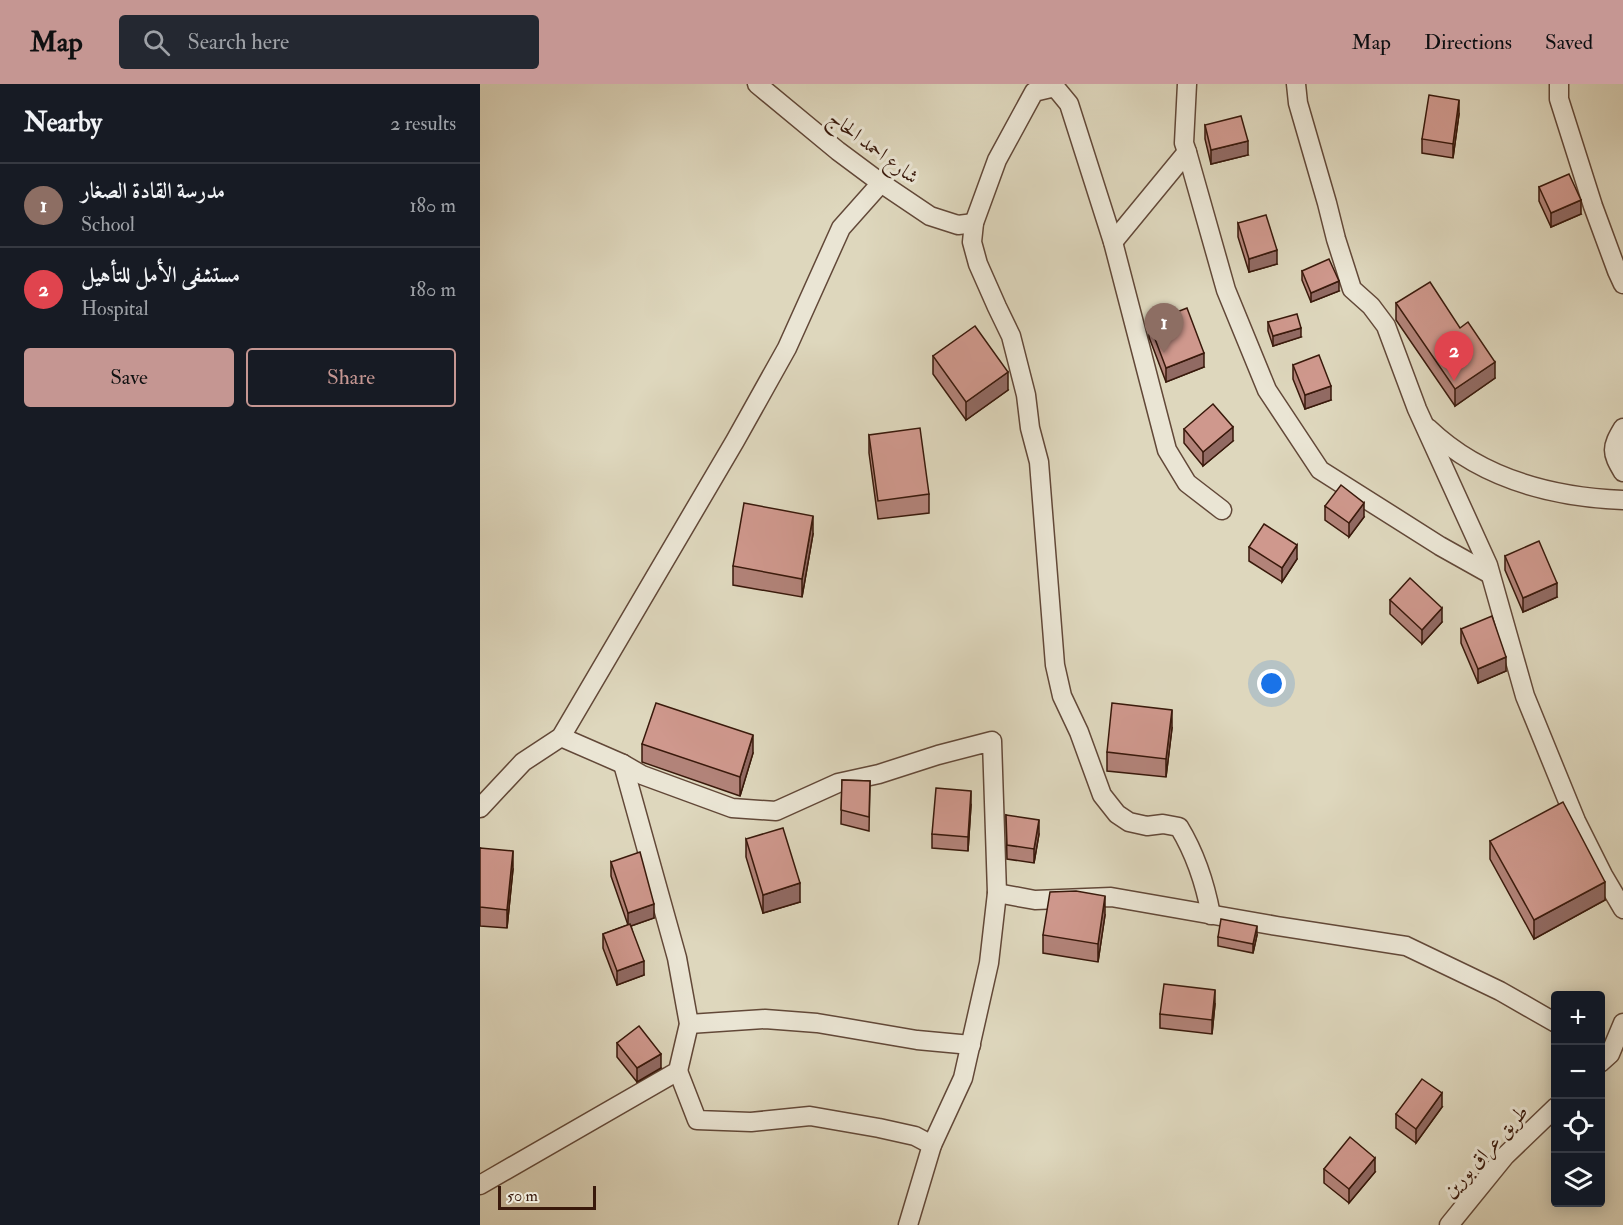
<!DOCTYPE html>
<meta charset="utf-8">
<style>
body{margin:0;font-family:"IM FELL Double Pica",Amiri,serif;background:#242831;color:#f1f3f6}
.controls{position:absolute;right:18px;bottom:18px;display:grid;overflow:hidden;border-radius:6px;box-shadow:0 3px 15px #0003}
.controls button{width:54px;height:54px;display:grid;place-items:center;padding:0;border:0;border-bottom:2px solid #363941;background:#171b24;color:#f1f3f6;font:30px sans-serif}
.scale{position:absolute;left:18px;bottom:15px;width:98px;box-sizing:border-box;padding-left:6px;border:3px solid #39190b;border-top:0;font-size:16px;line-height:21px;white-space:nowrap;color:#39190b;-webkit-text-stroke:4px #eae5d4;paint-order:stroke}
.you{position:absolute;left:792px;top:600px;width:21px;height:21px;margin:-15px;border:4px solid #fff;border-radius:50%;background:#1a73e8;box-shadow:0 0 0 9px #1a73e833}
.badge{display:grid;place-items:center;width:39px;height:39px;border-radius:50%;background:#c59692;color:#fff;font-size:20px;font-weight:700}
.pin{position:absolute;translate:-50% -50px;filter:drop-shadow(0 2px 3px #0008)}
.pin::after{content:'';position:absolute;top:32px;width:21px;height:18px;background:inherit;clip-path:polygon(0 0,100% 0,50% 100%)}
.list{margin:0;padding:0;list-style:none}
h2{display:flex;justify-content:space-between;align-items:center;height:78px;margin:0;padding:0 24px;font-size:26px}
h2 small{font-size:20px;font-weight:400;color:#9ea1a6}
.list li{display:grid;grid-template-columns:39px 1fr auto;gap:18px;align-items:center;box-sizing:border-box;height:84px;padding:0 24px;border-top:2px solid #363941}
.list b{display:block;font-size:22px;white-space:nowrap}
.list p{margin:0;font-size:20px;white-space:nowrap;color:#9ea1a6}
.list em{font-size:20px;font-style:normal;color:#9ea1a6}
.actions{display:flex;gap:12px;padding:18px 24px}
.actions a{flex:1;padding:14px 0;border:2px solid #c59692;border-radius:6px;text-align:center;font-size:21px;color:#c59692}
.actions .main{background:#c59692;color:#111}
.icon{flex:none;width:33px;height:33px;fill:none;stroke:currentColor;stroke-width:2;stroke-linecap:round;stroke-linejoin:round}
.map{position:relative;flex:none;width:1143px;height:1141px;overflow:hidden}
header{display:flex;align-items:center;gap:36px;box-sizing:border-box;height:84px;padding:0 30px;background:#c59692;color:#111}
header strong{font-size:28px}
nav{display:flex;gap:33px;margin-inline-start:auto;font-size:21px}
.search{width:420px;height:54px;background:#242831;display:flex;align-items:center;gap:15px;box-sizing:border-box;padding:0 21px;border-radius:6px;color:#9ea1a6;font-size:22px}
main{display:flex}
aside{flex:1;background:#171b24}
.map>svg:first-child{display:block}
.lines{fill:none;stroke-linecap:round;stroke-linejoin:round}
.minor-casing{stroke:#624838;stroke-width:21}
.minor{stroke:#eae5d4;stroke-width:18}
.wall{fill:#b28379;stroke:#39190b;stroke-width:1.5}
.shaded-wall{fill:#916a63;stroke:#39190b;stroke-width:1.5}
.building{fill:#cf988d;stroke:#39190b;stroke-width:1.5}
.labels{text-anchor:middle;stroke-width:6;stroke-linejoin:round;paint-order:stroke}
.street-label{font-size:20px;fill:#39190b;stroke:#eae5d4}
</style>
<header>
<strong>Map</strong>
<div class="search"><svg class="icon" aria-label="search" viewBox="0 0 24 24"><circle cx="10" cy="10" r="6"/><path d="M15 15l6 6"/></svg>Search here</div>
<nav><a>Map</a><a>Directions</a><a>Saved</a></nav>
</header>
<main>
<aside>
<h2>Nearby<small>2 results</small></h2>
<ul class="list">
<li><span class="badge" style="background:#8d6e63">1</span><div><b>مدرسة القادة الصغار</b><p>School</p></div><em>180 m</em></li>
<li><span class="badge" style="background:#e0444e">2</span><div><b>مستشفى الأمل للتأهيل</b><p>Hospital</p></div><em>180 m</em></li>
</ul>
<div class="actions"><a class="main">Save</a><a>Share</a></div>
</aside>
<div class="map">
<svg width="1143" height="1141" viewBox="0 0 1143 1141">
<rect width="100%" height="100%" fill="#ded7bd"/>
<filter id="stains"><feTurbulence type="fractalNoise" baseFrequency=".00333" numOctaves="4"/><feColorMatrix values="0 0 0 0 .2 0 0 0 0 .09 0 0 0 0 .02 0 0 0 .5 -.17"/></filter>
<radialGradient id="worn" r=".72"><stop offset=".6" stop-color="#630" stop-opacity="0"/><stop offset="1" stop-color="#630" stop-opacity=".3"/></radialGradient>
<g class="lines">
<defs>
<g id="minor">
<path d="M 277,0 L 358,67 L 401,99 L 450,132 L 478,141 L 494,139"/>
<path d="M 707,0 L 704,59 L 707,68 L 746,206 L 787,306 L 840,386 L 960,462 L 1010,490"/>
<path d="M 816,0 L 818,19 L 847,119 L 856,155 L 872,205 L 891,222 L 906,242 L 937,325 L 1008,481 L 1045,612 L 1096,737 L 1123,791 L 1143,825"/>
<path d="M 1079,0 L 1079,15 L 1113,122 L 1137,187 L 1143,200"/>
<path d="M 633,158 L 707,68"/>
<path d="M 948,344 C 1001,395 1071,413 1143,416"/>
<path d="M 1143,344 C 1131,364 1131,368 1143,388"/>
<path d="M 81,653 L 143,680 L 162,691 L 252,724 L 296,727 L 358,699 L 399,690 L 458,671 L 512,657 L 517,809 L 509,879 L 483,994 L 452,1061 L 428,1141"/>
<path d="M 0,724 L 43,678 L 81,653 L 255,357 L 307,264 L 361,144 L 401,99"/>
<path d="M 517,809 L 555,816 L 631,813 L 797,842 L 926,862 L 1020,907 L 1076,939"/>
<path d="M 731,831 C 725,799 716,771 699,743 L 683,740 L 667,742 L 649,738 L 637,730 L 622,711 L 599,648 L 582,612 L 575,581 L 559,378 L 550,344 L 546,311 L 531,252 L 517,223 L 498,180 L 492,158 L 494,139 L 517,76 L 554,8 L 575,3 L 589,20 L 633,158 L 687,366 L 707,399 L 742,426"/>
<path d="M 209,940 L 285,935 L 337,939 L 437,956 L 491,961"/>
<path d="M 1120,979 L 1130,970 L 1143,939"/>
<path d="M 198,987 L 217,1036 L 271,1038 L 330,1032 L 399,1044 L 435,1052 L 452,1061"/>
<path d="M 0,1101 L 198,987 L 209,940 L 197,874 L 143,680"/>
<path d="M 969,1141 L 1025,1072 L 1076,1023"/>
</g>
</defs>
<use href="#minor" class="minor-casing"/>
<use href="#minor" class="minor"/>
</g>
<g class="wall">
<path d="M 979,30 L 973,74 L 942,69 L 942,55 Z"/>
<path d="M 725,41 L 768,71 L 731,80 L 725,55 Z"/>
<path d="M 1059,103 L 1101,130 L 1071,143 L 1059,117 Z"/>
<path d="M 758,139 L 797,180 L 769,188 L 758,153 Z"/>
<path d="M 822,187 L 859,207 L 831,218 L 822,196 Z"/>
<path d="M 916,219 L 1015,294 L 975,322 L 916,236 Z"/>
<path d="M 788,238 L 821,253 L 793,262 L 788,247 Z"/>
<path d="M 669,239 L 724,283 L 686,298 L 669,253 Z"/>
<path d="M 453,272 L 528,306 L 486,336 L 453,290 Z"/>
<path d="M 813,281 L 851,316 L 825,325 L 813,295 Z"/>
<path d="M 704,345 L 753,357 L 723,382 L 704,359 Z"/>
<path d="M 389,351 L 449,410 L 449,429 L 398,435 L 389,369 Z"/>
<path d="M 845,422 L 884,433 L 869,453 L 845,436 Z"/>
<path d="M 333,450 L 322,513 L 253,501 L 253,482 Z"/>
<path d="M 769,463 L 817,475 L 802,498 L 769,477 Z"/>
<path d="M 1025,472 L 1077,513 L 1043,528 L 1025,486 Z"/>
<path d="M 910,516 L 962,538 L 942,560 L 910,530 Z"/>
<path d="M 981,545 L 1026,587 L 998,599 L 981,559 Z"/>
<path d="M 692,644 L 686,693 L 627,687 L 627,668 Z"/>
<path d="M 162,660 L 273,669 L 260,712 L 162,678 Z"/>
<path d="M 362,696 L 390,697 L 389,747 L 361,740 Z"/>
<path d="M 491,721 L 488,767 L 452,764 L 452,750 Z"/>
<path d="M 526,731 L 559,750 L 554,779 L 527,775 Z"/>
<path d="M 266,755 L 320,818 L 283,829 L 266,773 Z"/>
<path d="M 1010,757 L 1125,816 L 1054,855 L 1010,775 Z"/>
<path d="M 0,764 L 33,785 L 27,844 L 0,842 Z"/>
<path d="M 131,778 L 174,834 L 151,842 L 164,891 L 137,901 L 123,864 L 123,850 L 148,841 L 131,792 Z"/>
<path d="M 625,831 L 618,878 L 563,869 L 563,851 Z"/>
<path d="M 777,851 L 773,869 L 738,862 L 738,853 Z"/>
<path d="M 735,920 L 732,950 L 680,944 L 680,930 Z"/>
<path d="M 137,959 L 181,984 L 157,998 L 137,973 Z"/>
<path d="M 962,1023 L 936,1059 L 916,1044 L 916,1030 Z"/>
<path d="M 844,1085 L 895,1088 L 869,1119 L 844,1099 Z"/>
</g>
<g class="shaded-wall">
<path d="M 979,16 L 979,30 L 973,74 L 973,60 Z"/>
<path d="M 768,57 L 768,71 L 731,80 L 731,66 Z"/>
<path d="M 1101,116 L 1101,130 L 1071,143 L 1071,129 Z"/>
<path d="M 797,166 L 797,180 L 769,188 L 769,175 Z"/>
<path d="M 859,197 L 859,207 L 831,218 L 831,209 Z"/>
<path d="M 821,244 L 821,253 L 793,262 L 793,252 Z"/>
<path d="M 724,269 L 724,283 L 686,298 L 686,284 Z"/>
<path d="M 1015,278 L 1015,294 L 975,322 L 975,305 Z"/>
<path d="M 528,288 L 528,306 L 486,336 L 486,318 Z"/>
<path d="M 851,302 L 851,316 L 825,325 L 825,311 Z"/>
<path d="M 753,343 L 753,357 L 723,382 L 723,368 Z"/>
<path d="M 884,419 L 884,433 L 869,453 L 869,439 Z"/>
<path d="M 333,432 L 333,450 L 322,513 L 322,495 Z"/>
<path d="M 817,461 L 817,475 L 802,498 L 802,484 Z"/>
<path d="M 1077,499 L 1077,513 L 1043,528 L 1043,514 Z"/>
<path d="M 962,524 L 962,538 L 942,560 L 942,546 Z"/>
<path d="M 1026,573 L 1026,587 L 998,599 L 998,585 Z"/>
<path d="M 692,626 L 692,644 L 686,693 L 686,675 Z"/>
<path d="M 273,651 L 273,669 L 260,712 L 260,693 Z"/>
<path d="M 491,707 L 491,721 L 488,767 L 488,753 Z"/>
<path d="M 559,736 L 559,750 L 554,779 L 554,765 Z"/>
<path d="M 33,767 L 33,785 L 27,844 L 27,826 Z"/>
<path d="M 1125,798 L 1125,816 L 1054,855 L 1054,836 Z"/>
<path d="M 320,799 L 320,818 L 283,829 L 283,811 Z"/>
<path d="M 625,812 L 625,831 L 618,878 L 618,860 Z"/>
<path d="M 174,820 L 174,834 L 148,843 L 148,829 Z"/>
<path d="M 777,842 L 777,851 L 773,869 L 773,860 Z"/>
<path d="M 164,877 L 164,891 L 137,901 L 137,887 Z"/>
<path d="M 735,906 L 735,920 L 732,950 L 732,936 Z"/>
<path d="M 181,970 L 181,984 L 157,998 L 157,984 Z"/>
<path d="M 962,1009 L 962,1023 L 936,1059 L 936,1045 Z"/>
<path d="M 895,1074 L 895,1088 L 869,1119 L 869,1105 Z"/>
</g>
<g class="building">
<path d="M 949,11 L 979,16 L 973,60 L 942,55 Z"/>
<path d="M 761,32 L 768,57 L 731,66 L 725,41 Z"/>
<path d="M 1089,90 L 1101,116 L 1071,129 L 1059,103 Z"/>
<path d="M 786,131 L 797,166 L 769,175 L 758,139 Z"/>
<path d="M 849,175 L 859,197 L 831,209 L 822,187 Z"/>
<path d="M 950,198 L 980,244 L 988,238 L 1015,278 L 975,305 L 916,219 Z"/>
<path d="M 707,224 L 724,269 L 686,284 L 669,239 Z"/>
<path d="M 817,230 L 821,244 L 793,252 L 788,238 Z"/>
<path d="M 495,242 L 528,288 L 486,318 L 453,272 Z"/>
<path d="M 839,271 L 851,302 L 825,311 L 813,281 Z"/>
<path d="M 733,320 L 753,343 L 723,368 L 704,345 Z"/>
<path d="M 440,344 L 449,410 L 398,417 L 389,351 Z"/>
<path d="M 861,401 L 884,419 L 869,439 L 845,422 Z"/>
<path d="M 264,419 L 333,432 L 322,495 L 253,482 Z"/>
<path d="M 784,440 L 817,461 L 802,484 L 769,463 Z"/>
<path d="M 1059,457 L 1077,499 L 1043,514 L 1025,472 Z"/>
<path d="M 930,494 L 962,524 L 942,546 L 910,516 Z"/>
<path d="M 1012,532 L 1026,573 L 998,585 L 981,545 Z"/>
<path d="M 176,619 L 273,651 L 260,693 L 162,660 Z"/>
<path d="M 632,619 L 692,626 L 686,675 L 627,668 Z"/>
<path d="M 362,696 L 390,697 L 389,733 L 361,726 Z"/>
<path d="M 456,704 L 491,707 L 488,753 L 452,750 Z"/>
<path d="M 1083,718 L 1125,798 L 1054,836 L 1010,757 Z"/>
<path d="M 526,731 L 559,736 L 554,765 L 527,761 Z"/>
<path d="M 303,744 L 320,799 L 283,811 L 266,755 Z"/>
<path d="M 0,764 L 33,767 L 27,826 L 0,823 Z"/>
<path d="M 160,768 L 174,820 L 148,829 L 131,778 Z"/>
<path d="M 596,807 L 625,812 L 618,860 L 563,851 L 570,808 Z"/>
<path d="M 741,835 L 777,842 L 773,860 L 738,853 Z"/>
<path d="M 150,840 L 164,877 L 137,887 L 123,850 Z"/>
<path d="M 684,900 L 735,906 L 732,936 L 680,930 Z"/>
<path d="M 159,942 L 181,970 L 157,984 L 137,959 Z"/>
<path d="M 942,995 L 962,1009 L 936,1045 L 916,1030 Z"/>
<path d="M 870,1053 L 895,1074 L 869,1105 L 844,1085 Z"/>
</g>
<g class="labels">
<g class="street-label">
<text transform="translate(394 63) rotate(37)" y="7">شارع احمد الحاج</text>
<text transform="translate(1005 1067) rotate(-48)" y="7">طريق عراق بورين</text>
</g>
</g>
<rect width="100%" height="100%" filter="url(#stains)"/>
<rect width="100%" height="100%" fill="url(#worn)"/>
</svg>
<div class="controls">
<button>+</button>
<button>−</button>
<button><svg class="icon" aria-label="locate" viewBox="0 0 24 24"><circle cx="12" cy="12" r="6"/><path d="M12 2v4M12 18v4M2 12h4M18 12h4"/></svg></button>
<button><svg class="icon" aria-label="layers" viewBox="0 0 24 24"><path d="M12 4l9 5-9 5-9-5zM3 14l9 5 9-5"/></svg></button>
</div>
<div class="scale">50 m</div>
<div class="you"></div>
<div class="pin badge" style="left:684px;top:269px;background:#8d6e63">1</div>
<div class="pin badge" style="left:974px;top:297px;background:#e0444e">2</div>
</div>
</main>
